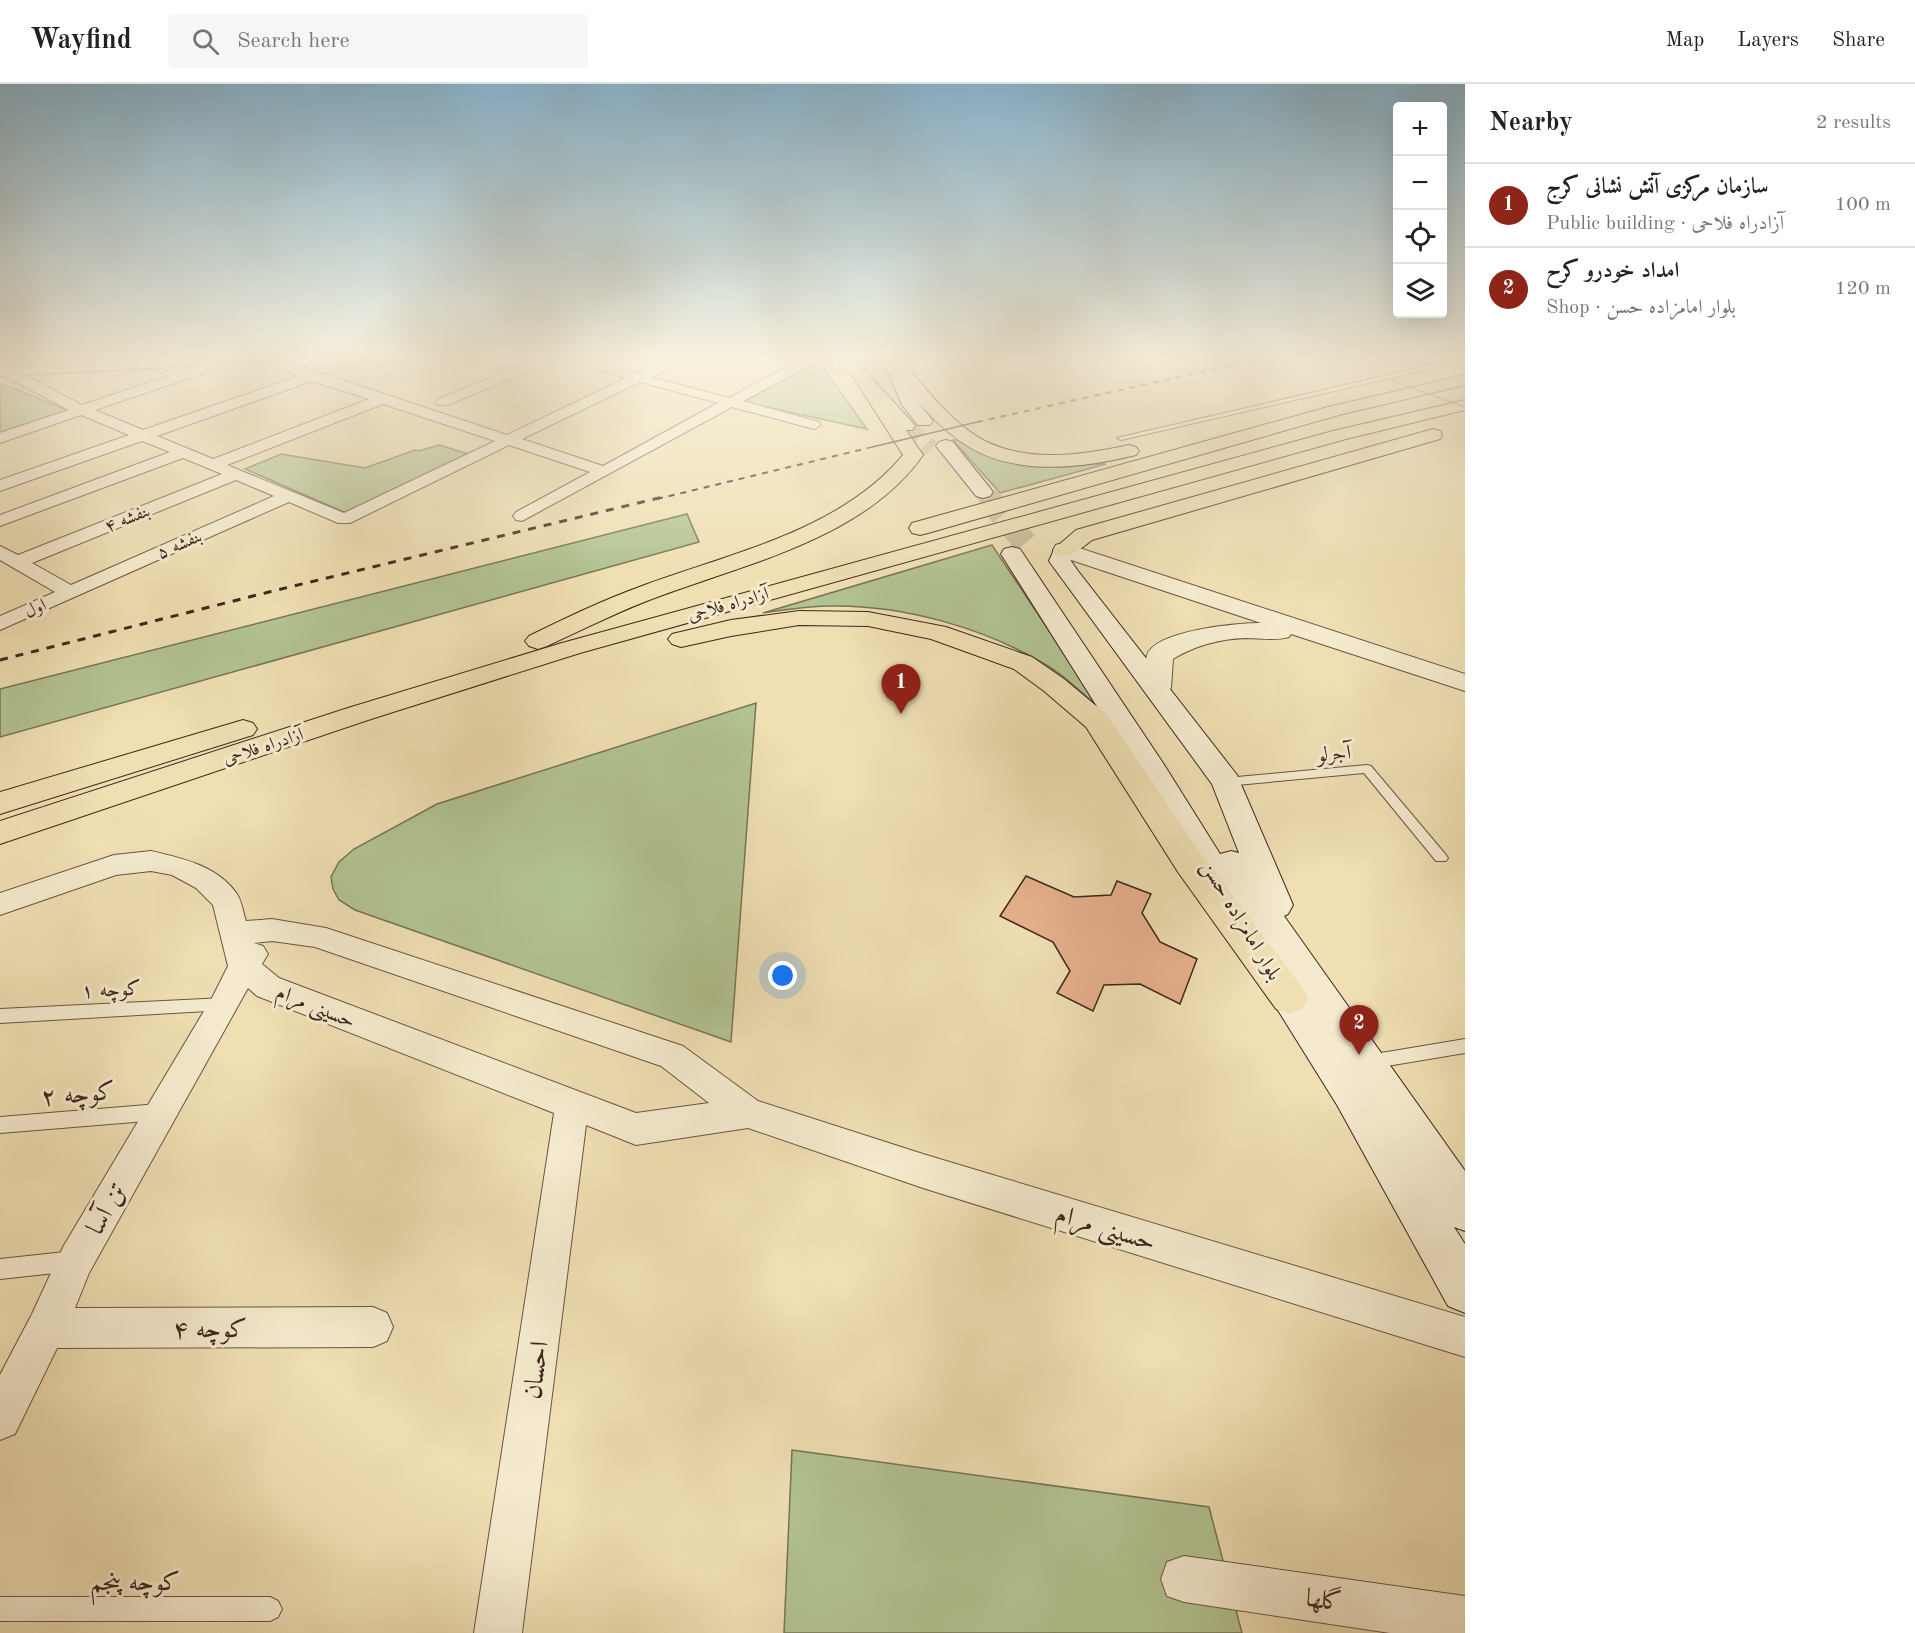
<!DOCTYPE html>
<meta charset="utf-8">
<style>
body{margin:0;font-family:"Old Standard TT",Amiri,serif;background:#f6f6f6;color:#222}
.controls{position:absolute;right:18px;top:18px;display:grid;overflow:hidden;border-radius:6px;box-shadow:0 6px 24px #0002}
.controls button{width:54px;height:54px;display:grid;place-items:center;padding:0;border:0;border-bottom:2px solid #e0e0e0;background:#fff;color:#222;font:30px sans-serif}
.you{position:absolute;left:783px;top:892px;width:21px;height:21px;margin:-15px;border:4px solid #fff;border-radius:50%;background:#1a73e8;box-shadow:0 0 0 9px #1a73e833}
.badge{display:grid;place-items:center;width:39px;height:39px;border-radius:50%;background:#8f2418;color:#fff;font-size:20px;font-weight:700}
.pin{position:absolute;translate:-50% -50px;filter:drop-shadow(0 2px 3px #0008)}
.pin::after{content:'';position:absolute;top:32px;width:21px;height:18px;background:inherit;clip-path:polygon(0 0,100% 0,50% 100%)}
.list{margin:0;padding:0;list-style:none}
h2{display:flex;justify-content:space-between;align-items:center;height:78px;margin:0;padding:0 24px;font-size:26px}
h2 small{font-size:20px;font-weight:400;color:#767676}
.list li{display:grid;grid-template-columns:39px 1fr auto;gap:18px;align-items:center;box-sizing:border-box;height:84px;padding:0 24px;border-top:2px solid #e0e0e0}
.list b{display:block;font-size:22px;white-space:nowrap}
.list p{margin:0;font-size:20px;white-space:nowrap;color:#767676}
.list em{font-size:20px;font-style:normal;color:#767676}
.icon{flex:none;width:33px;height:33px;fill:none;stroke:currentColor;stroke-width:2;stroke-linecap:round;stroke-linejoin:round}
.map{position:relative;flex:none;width:1465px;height:1549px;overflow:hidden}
header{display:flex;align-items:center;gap:36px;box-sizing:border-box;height:84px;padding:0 30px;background:#fff;border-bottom:2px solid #e0e0e0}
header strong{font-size:28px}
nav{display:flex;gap:33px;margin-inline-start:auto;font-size:21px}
.search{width:420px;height:54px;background:#f6f6f6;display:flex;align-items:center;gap:15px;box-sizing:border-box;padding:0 21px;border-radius:6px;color:#767676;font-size:22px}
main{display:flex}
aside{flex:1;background:#fff}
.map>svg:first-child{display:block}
.green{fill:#b2c391;stroke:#787456;stroke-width:1.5}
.building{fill:#e6b08d;stroke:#3e261c;stroke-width:1.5}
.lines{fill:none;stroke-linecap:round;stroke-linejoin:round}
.secondary-tunnel-far1{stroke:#ccba95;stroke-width:18;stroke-dasharray:18 9;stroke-linecap:butt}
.secondary-tunnel{stroke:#ccba95;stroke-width:24;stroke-dasharray:24 12;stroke-linecap:butt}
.service-casing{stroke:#6a5442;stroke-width:2}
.minor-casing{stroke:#6a5442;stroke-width:2}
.tertiary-casing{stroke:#6a5442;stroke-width:2}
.secondary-casing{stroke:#3e261c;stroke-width:2}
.motorway-casing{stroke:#3e261c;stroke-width:2}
.service{fill:#f5eace;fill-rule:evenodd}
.minor{fill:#f5eace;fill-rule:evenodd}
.tertiary{fill:#f5eace;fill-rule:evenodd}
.secondary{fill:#f5eace;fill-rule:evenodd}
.motorway{fill:#efdfb3;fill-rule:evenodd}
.tram{stroke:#3e261c;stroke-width:1.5}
.rail-far1{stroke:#3e261c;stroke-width:2;stroke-dasharray:6 6;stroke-linecap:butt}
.rail{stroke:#3e261c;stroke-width:3;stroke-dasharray:8 8;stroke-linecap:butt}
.path-bridge{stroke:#3e261c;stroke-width:2;stroke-dasharray:1 1.5;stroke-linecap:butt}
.labels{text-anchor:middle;stroke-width:6;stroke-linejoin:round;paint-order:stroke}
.far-street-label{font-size:18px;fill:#3e261c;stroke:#f5eace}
.street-label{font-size:21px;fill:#3e261c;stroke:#f5eace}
.near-street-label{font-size:26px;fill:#3e261c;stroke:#f5eace}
</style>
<header>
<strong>Wayfind</strong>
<div class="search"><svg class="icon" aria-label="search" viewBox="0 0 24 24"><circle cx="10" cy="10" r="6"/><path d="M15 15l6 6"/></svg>Search here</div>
<nav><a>Map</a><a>Layers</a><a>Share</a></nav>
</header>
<main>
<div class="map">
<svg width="1465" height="1549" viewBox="0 0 1465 1549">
<rect width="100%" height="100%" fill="#efdfb3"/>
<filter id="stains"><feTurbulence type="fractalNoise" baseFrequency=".00333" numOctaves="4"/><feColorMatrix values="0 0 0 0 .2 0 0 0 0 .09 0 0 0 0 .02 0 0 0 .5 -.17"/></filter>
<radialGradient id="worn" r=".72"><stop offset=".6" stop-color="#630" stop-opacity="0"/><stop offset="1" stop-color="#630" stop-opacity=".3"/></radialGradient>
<g class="green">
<path d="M 819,278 L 867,345 L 743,318 Z"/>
<path d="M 0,299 L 67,326 L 0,348 Z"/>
<path d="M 953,356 L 961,356 L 1055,380 L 1106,380 L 1000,409 Z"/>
<path d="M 439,361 L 468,370 L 346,429 L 245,385 L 281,370 L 365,384 L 415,366 L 419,367 Z"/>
<path d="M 687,430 L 699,458 L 0,653 L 0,605 Z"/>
<path d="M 992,461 L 1101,625 C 1084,611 1067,594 1048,582 C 985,544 904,521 831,522 C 808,522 785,526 763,529 Z"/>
<path d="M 756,619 L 731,958 L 355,826 L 339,816 L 333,805 L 331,793 L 339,778 L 354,765 L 437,720 Z"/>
<path d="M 792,1366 L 1209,1423 L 1242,1549 L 784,1549 Z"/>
</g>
<path class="building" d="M 1026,792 L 1074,813 L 1111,811 L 1117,797 L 1151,810 L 1142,829 L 1160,858 L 1197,875 L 1180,920 L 1140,900 L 1104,901 L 1093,927 L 1057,909 L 1070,887 L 1053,858 L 1000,832 Z"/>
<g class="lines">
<g class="secondary-tunnel-far1">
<path d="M 906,342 L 931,365"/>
<path d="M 983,408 L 989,415"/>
</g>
<path class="secondary-tunnel" d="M 987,413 L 1033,468"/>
<defs>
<g id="service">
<path d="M 1465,273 L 1465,277 L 1121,356 L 1117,354 Z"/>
<path d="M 1367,681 L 1371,682 L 1446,771 L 1448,774 L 1446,777 L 1436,777 L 1364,689 L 1226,702 L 1220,698 L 1226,694 Z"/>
<path d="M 225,914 L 230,915 L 233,920 L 230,925 L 225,926 L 0,939 L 0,925 Z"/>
<path d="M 1465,955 L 1465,969 L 1369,985 L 1363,983 L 1361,978 L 1363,973 L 1369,971 Z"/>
<path d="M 159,1020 L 165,1023 L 168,1028 L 165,1033 L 159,1036 L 0,1049 L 0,1033 Z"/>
<path d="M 74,1167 L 81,1170 L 84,1177 L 81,1184 L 74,1187 L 0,1195 L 0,1175 Z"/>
<path d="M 0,1513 L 270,1513 L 278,1517 L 282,1525 L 278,1533 L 270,1537 L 0,1537 Z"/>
</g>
<g id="minor">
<path d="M 273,273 L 507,351 L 626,294 L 558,275 L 448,321 L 438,321 L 436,318 L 438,315 L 541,273 L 577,273 L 637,289 L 671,273 L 687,273 L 686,276 L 651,293 L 729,314 L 805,273 L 818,273 L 817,277 L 743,317 L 819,338 L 821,341 L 814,345 L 732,323 L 522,437 L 516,436 L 513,432 L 516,428 L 590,388 L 509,361 L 350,439 L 338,439 L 289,418 L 0,546 L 0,532 L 55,508 L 0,476 L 0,462 L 18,471 L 222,390 L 183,374 L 0,442 L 0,431 L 170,368 L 142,357 L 0,407 L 0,396 L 129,351 L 81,331 L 0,359 L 0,349 L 69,326 L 1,290 L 1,284 L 11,284 L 82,321 L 209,278 L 219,278 L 221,281 L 219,284 L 95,326 L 143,346 L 299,292 L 268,280 L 266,277 L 268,274 ZM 312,297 L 369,315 L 213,375 L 157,352 ZM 640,298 L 718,319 L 603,382 L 522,355 ZM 383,320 L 495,357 L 344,429 L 227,381 ZM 236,396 L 274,412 L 71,501 L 32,479 Z"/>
<path d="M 151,767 C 182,774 218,782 237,810 C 242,818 243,828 246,837 L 272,835 L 326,844 L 683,962 L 758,1017 L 923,1070 L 1465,1233 L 1465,1273 L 923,1104 L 748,1044 L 636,1061 L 586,1041 L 522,1549 L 474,1549 L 554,1029 L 257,912 L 248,904 L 89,1189 L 75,1224 L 373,1223 L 387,1229 L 393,1243 L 387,1257 L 373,1263 L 57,1264 L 15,1350 L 0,1356 L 0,1291 L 32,1230 L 63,1163 L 213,912 L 228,882 L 213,821 L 196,804 L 172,791 L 151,787 L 116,791 L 0,831 L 0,809 L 114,771 ZM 272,857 L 315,863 L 661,982 L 709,1019 L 636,1029 L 279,894 L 262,880 L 268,870 L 263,862 L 254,859 Z"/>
<path d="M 1184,1472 L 1465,1512 L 1465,1549 L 1390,1549 L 1184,1518 L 1167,1512 L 1161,1495 L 1167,1478 Z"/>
</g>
<path id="tertiary" d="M 1064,459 L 1465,590 L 1465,607 L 1291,550 L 1289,553 C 1275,557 1260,554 1246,554 C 1219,555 1196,561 1173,575 L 1171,604 L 1167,610 L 1157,612 L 1147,610 L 1143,604 C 1144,594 1144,581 1147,571 C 1156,546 1238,539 1261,539 L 1056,471 L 1053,466 L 1056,461 Z"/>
<g id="secondary">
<path d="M 190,273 L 400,273 L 392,278 L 273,282 L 266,278 L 0,292 L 0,282 Z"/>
<path d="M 836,273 L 852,273 L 912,338 L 915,342 L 912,346 L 900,346 Z"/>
<path d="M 882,273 L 898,273 L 919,320 L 933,337 L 930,341 L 918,341 L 902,321 Z"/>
<path d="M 946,356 L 953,358 L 990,404 L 993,408 L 990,412 L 983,414 L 976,412 L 936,362 L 939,358 Z"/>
<path d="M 1064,459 L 1072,461 L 1075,466 L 1071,477 L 1078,487 L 1237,691 L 1293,821 L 1288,830 L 1284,832 L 1465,1087 L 1465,1147 L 1454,1143 L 1465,1160 L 1465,1229 L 1448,1222 L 1337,1021 L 1261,899 L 1256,889 L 1261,879 L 1273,874 L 1246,830 L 1233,834 L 1221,830 L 1137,686 L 1001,470 L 1004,465 L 1012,463 L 1020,465 L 1163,679 L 1220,770 L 1231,767 L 1239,769 L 1212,700 L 1049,477 L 1056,461 Z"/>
</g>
<g id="motorway">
<path d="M 894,273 L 900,275 C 925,303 951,339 985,357 C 1029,379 1083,371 1129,361 L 1136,363 L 1139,367 L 1136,371 C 1084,384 1017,392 969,363 C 937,343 908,309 886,278 Z"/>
<path d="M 860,286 L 866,287 L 923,371 C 866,453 749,479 660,512 C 621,526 584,545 547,562 L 538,565 L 529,562 L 525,557 L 529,552 C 566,534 603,516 642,502 C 731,469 840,447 903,371 L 852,291 Z"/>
<path d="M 1465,291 L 1465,301 L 1339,331 L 928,449 L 920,451 L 912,449 L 909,444 L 912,439 L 1328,323 Z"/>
<path d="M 1465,316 L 1465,326 L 1346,355 L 580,569 L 368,636 L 0,760 L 0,737 L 348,624 L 562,559 L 1333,347 Z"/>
<path d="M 1433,345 L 1440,347 L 1442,351 L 1440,355 L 1092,456 C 1080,465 1071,475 1056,471 L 1053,466 L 1076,446 Z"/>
<path d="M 799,527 L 868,528 L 946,543 L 1032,573 L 1064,595 L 1107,631 L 1202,772 L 1302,903 L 1308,914 L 1302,925 L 1289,930 L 1276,925 L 1178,788 L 1086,643 L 1044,607 L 1014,585 L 931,555 L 868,542 L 799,541 L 731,552 L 681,563 L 672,560 L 668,555 L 672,550 L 731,536 Z"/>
<path d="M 243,636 L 253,639 L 257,645 L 253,651 L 0,730 L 0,708 Z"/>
</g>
</defs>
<use href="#service" class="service-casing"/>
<use href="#minor" class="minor-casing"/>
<use href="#tertiary" class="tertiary-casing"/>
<use href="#secondary" class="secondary-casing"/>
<use href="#motorway" class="motorway-casing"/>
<use href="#service" class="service"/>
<use href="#minor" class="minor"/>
<use href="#tertiary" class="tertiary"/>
<use href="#secondary" class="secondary"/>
<use href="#motorway" class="motorway"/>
<path class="tram" d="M 868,364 L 977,338"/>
<g class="rail-far1">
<path d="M 977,338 L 1268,273"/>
<path d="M 657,415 L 868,364"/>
</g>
<path class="rail" d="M 0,576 L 269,508 L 663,413"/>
<path class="path-bridge" d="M 1390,296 L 1465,323"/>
</g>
<linearGradient id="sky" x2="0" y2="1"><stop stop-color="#89b7d2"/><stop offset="0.56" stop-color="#f8f1dd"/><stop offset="1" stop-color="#f8f1dd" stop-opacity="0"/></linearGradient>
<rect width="1465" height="489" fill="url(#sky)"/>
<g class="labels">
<g class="far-street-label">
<text transform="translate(127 434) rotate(-22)" y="6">بنفشه ۴</text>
<text transform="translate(179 460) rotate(-24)" y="6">بنفشه ۵</text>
<text transform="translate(728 520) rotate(-16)" y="6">آزادراه فلاحی</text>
<text transform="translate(35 524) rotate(-24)" y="6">اول</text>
<text transform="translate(263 662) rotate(-18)" y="6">آزادراه فلاحی</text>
</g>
<g class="street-label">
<text transform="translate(1334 669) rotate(-5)" y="7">آجرلو</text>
<text transform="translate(1242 836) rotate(59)" y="7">بلوار امامزاده حسن</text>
<text transform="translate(111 905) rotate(-3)" y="7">کوچه ۱</text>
<text transform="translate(316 922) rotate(22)" y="7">حسینی مرام</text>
</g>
<g class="near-street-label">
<text transform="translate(78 1009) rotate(-5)" y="9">کوچه ۲</text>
<text transform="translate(106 1124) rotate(-60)" y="9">تن آسا</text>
<text transform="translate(1106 1143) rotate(17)" y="9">حسینی مرام</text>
<text x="210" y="1253">کوچه ۴</text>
<text transform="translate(535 1286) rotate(-82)" y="9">احسان</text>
<text x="135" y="1506">کوچه پنجم</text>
<text transform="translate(1324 1515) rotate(8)" y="9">گلها</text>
</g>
</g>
<rect width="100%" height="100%" filter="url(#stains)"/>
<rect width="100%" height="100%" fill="url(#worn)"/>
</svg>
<div class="controls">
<button>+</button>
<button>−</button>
<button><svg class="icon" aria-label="locate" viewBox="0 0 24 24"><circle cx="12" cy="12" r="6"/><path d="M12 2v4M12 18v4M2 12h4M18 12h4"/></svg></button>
<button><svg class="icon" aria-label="layers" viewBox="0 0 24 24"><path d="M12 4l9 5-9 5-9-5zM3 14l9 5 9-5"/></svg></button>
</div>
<div class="you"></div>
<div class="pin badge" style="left:901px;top:630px">1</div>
<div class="pin badge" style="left:1359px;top:971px">2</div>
</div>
<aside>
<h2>Nearby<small>2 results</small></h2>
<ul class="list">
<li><span class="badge">1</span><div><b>سازمان مرکزی آتش نشانی کرج</b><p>Public building · آزادراه فلاحی</p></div><em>100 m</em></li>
<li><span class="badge">2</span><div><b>امداد خودرو کرح</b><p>Shop · بلوار امامزاده حسن</p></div><em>120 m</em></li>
</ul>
</aside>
</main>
